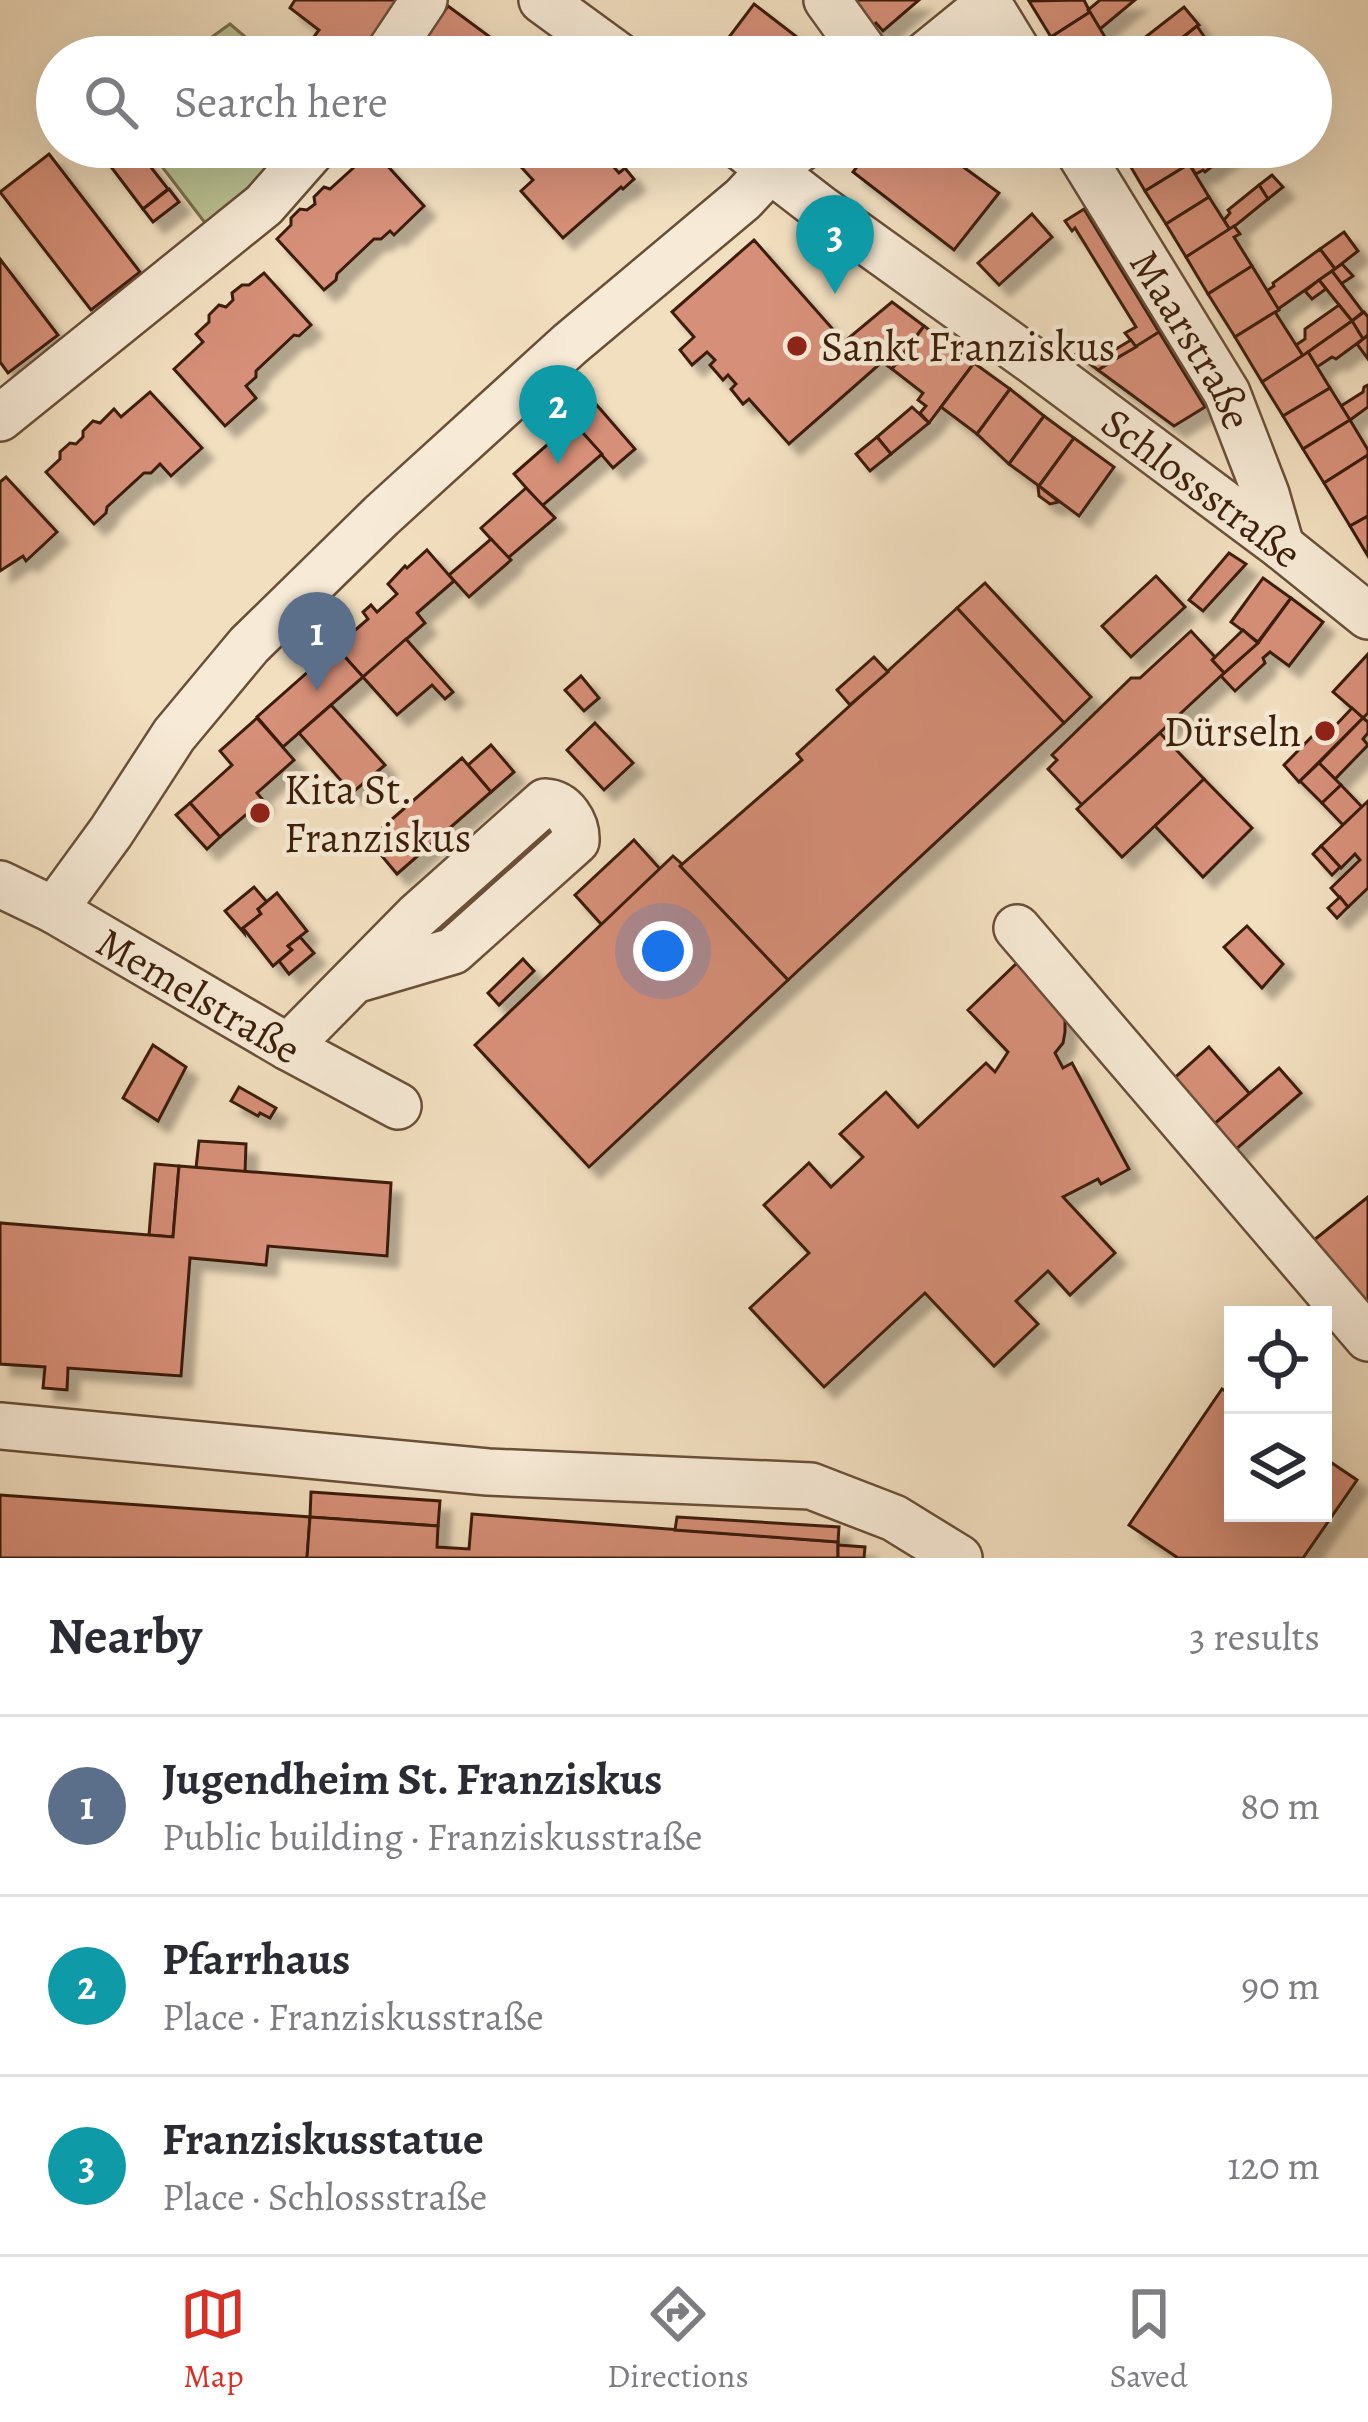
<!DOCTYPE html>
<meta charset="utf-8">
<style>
body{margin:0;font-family:Alegreya,serif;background:#f2f2f3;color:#2b2b33}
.controls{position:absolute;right:36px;bottom:36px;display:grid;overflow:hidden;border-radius:0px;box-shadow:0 12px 48px #0002}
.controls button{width:108px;height:108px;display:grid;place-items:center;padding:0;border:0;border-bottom:3px solid #e1e1e2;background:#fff;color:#2b2b33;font:60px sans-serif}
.you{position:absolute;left:663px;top:951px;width:42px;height:42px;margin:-30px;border:9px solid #fff;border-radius:50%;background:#1a73e8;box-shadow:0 0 0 18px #1a73e833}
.badge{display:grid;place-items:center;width:78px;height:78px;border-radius:50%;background:#d93025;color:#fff;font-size:39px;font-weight:700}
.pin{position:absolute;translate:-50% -99px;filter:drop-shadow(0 3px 6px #0008)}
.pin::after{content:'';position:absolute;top:63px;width:42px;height:36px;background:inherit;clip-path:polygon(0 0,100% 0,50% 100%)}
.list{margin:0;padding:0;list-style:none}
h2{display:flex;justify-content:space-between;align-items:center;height:156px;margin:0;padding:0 48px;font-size:51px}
h2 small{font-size:39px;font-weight:400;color:#7c7c81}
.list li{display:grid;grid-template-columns:78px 1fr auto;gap:36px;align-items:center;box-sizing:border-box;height:180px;padding:0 48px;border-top:3px solid #e1e1e2}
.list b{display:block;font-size:45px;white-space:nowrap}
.list p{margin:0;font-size:39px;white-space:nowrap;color:#7c7c81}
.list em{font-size:39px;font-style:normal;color:#7c7c81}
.icon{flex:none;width:66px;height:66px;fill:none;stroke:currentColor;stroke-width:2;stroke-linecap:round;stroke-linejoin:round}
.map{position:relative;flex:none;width:1368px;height:1558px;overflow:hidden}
.search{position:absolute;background:#fff;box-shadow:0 12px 48px #0002;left:36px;right:36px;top:36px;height:132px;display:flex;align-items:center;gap:30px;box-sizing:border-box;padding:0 42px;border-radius:66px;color:#7c7c81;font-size:45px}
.sheet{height:696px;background:#fff}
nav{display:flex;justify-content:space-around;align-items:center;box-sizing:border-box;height:168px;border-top:3px solid #e1e1e2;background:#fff;font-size:33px;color:#7c7c81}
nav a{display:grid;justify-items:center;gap:6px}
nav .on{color:#d93025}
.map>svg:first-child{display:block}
.green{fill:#bac293;stroke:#7c704e;stroke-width:3}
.building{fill:#d68f78;stroke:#3d1f0a;stroke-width:3;filter:url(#shadow)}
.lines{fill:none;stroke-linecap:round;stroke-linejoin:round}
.minor-casing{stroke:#6a4f38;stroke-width:50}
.minor{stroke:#f7ead6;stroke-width:45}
.poi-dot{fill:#8f2418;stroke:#f7ead6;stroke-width:4.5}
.labels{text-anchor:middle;stroke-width:9;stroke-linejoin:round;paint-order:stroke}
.street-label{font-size:42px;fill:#3d1f0a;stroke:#f7ead6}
.poi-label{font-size:42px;fill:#3d1f0a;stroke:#f7ead6;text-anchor:start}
</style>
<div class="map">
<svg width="1368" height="1558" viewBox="0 0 1368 1558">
<defs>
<filter id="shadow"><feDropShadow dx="11" dy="11" stdDeviation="3" flood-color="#0004"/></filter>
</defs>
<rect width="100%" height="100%" fill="#f2dfc0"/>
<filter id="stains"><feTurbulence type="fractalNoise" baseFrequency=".00167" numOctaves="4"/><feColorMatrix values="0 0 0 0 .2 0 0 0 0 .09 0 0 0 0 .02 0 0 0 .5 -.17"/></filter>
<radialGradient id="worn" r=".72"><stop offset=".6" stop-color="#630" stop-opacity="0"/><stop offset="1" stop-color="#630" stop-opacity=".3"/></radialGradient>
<g class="green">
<path d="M 230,24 L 269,57 L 184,57 Z"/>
<path d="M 147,147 L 300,147 L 212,232 Z"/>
</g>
<g class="building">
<path d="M 295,0 L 401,0 L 357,57 L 338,57 L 313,38 L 319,30 L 290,8 Z"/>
<path d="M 840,0 L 919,0 L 883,31 L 876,23 L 863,34 Z"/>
<path d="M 1084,0 L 1090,12 L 1051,37 L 1029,1 Z"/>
<path d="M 1100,0 L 1135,0 L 1100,29 L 1088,10 Z"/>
<path d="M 754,4 L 806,44 L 796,57 L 714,57 Z"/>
<path d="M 448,6 L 517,57 L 411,57 Z"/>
<path d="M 1184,7 L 1199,25 L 1197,26 L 1158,57 L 1129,57 L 1125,53 Z"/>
<path d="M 1090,12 L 1108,42 L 1085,57 L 1063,57 L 1051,37 Z"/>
<path d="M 1197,26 L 1218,57 L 1180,57 L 1172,46 Z"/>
<path d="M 1108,42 L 1117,57 L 1085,57 Z"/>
<path d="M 96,147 L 135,147 L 168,189 L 143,209 Z"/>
<path d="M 509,147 L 596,147 L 619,173 L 625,168 L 634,179 L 623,189 L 621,187 L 563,238 L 521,191 L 533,180 L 521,167 L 528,161 Z"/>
<path d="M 872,147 L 936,147 L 999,193 L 954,250 L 853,172 Z"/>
<path d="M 1141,147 L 1179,147 L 1189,164 L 1145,191 L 1125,157 Z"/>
<path d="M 1185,147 L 1209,147 L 1189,164 L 1181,151 Z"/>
<path d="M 1209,147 L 1224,147 L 1229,153 L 1205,172 L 1203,170 L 1196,174 L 1189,164 Z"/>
<path d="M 373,150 L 424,206 L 394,235 L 390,231 L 381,239 L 374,239 L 337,274 L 336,280 L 324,290 L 277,239 L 291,225 L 291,218 L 300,209 L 307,210 L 315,204 L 314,197 L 324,187 L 330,189 Z"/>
<path d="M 49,154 L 140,272 L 91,310 L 0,192 Z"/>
<path d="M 1189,164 L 1209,197 L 1166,224 L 1145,191 Z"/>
<path d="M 1272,175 L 1283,187 L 1268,199 L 1259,185 Z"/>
<path d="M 1259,185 L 1268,199 L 1230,230 L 1224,220 L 1230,213 L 1228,210 Z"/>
<path d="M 169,189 L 179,202 L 153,222 L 143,209 Z"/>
<path d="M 1209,197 L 1230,230 L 1186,257 L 1166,224 Z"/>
<path d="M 1084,209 L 1159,332 L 1136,347 L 1125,333 L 1136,327 L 1075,228 L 1072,231 L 1065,221 Z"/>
<path d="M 1032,214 L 1052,237 L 999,285 L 978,263 Z"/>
<path d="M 1234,226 L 1240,234 L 1234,237 L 1252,266 L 1208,294 L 1186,257 Z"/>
<path d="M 1344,232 L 1358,251 L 1335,269 L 1320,249 Z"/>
<path d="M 754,240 L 844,342 L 892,302 L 924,326 L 892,369 L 882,362 L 789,444 L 749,399 L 743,404 L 731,389 L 736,384 L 728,375 L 723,380 L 710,365 L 715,360 L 707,352 L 692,365 L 680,350 L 694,337 L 672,312 Z"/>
<path d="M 1320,249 L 1335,269 L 1278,309 L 1267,291 L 1274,286 L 1273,283 Z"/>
<path d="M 0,259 L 58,335 L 8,373 L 0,362 Z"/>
<path d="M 1342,264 L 1353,276 L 1341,284 L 1332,271 Z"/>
<path d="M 1252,266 L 1279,310 L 1235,337 L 1208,294 Z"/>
<path d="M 1332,271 L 1363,312 L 1352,321 L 1319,280 Z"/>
<path d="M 264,273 L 311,325 L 299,336 L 294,335 L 256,371 L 256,377 L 246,386 L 256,398 L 225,426 L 174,369 L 203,342 L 196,334 L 209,322 L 209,315 L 219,305 L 226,307 L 233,300 L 232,293 L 242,285 L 249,285 Z"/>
<path d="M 1319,280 L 1326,289 L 1312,299 L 1305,291 Z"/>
<path d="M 1339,305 L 1352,321 L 1303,356 L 1296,345 L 1305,339 L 1305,329 Z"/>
<path d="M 1275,312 L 1303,356 L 1262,382 L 1235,337 Z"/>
<path d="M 1364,312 L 1368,317 L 1368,335 L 1363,339 L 1352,321 Z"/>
<path d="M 1352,321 L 1363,339 L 1336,359 L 1332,357 L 1317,367 L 1308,352 Z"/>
<path d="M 924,326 L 974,363 L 929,423 L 920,413 L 926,406 L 918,400 L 923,393 L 892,369 Z"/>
<path d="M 1159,332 L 1205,407 L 1174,426 L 1098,370 Z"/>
<path d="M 1368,335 L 1368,359 L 1357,344 Z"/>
<path d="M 1096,339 L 1106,355 L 1111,352 L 1115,359 L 1098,370 L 1076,354 Z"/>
<path d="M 1131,340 L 1136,347 L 1115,359 L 1111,352 Z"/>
<path d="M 1308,352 L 1330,388 L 1283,416 L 1262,382 Z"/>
<path d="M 974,363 L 1010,389 L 977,434 L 941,407 Z"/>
<path d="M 1368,385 L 1368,407 L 1350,420 L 1341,406 L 1363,392 L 1364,387 Z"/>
<path d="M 1330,388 L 1350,420 L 1303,449 L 1283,416 Z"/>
<path d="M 1010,389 L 1044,416 L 1009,464 L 977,434 Z"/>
<path d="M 150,392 L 202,448 L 171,476 L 160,464 L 151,473 L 144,473 L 107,507 L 106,513 L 94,524 L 46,472 L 60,459 L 60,452 L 70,443 L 76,444 L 83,437 L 83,431 L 93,421 L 100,423 L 114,409 L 121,417 Z"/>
<path d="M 588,395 L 635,449 L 613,468 L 566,414 Z"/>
<path d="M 912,407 L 929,423 L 891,454 L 877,437 Z"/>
<path d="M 1044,416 L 1074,438 L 1039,486 L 1009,464 Z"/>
<path d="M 1350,420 L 1368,450 L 1368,455 L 1324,483 L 1303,449 Z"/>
<path d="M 573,422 L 602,454 L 542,506 L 514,474 Z"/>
<path d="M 877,437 L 891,454 L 870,471 L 856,454 Z"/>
<path d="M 1074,438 L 1114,467 L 1079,516 L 1039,486 Z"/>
<path d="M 1368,455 L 1368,516 L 1350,526 L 1324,483 Z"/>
<path d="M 6,477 L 57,532 L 26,561 L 23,556 L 0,571 L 0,482 Z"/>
<path d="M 1038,486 L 1039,486 L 1059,502 L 1050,504 L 1039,496 Z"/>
<path d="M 526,488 L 555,518 L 508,558 L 481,528 Z"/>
<path d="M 1368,516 L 1368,556 L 1350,526 Z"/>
<path d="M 491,539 L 511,560 L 469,597 L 449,575 Z"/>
<path d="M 427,550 L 454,581 L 417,613 L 425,623 L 363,677 L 336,647 L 368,619 L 363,612 L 371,605 L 377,612 L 397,594 L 388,584 L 405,566 L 407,568 Z"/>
<path d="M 1229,553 L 1246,564 L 1203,611 L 1189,600 Z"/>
<path d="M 1156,576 L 1185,607 L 1131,657 L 1102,626 Z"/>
<path d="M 1263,578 L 1291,598 L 1258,642 L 1231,622 Z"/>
<path d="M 985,583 L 1091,697 L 1064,723 L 957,608 Z"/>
<path d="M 1291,598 L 1323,622 L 1289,666 L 1270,652 L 1263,658 L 1265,663 L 1235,691 L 1221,676 L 1258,643 Z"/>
<path d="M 957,608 L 1064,723 L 788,980 L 680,866 L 802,760 L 797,754 Z"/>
<path d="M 1243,630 L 1258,643 L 1224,673 L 1212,660 Z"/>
<path d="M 1191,631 L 1215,657 L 1212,660 L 1224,673 L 1082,805 L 1048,769 L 1057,760 L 1052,755 L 1131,678 L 1140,678 Z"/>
<path d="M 406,639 L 453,692 L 445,699 L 432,685 L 397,715 L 363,677 Z"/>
<path d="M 336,647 L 363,677 L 283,747 L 257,717 Z"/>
<path d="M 1368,654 L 1368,713 L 1363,718 L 1333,692 Z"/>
<path d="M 874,657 L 888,672 L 850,705 L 837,690 Z"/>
<path d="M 581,676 L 599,698 L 584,711 L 565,690 Z"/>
<path d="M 331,705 L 385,765 L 352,793 L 299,733 Z"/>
<path d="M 1352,708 L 1363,718 L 1299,782 L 1284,765 L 1329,719 L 1336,725 Z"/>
<path d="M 257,718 L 294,760 L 257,793 L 263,800 L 220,837 L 190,803 L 232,765 L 220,751 Z"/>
<path d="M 1363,718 L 1368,722 L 1368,733 L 1363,739 L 1368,745 L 1335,779 L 1319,763 Z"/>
<path d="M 595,723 L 633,763 L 604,790 L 567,750 Z"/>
<path d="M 1160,733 L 1204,779 L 1122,857 L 1077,809 Z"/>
<path d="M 491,745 L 514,772 L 491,792 L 468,765 Z"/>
<path d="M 462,758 L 491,792 L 397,874 L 381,855 L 396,842 L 383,827 Z"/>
<path d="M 1319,763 L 1341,785 L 1322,803 L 1300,781 Z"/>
<path d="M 1204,779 L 1252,828 L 1203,877 L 1155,826 Z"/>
<path d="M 1341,785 L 1362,807 L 1343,825 L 1322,803 Z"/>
<path d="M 1368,801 L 1368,888 L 1348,907 L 1331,888 L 1360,860 L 1355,854 L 1341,868 L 1321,846 Z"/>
<path d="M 190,803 L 220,837 L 207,849 L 176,815 Z"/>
<path d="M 634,840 L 660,869 L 602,925 L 575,895 Z"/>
<path d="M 1321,846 L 1340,867 L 1332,875 L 1313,854 Z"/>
<path d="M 673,856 L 682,864 L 680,866 L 788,980 L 589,1167 L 475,1045 Z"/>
<path d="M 254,887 L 267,902 L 258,909 L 261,914 L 243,928 L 244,933 L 225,911 Z"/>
<path d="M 277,893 L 307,931 L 288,946 L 292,950 L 273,966 L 243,928 L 261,914 L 258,909 Z"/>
<path d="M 1340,897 L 1348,907 L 1337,918 L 1328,908 Z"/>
<path d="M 1247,926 L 1283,964 L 1262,988 L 1224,947 Z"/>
<path d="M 300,937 L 314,953 L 289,974 L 279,961 L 292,950 L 288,946 Z"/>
<path d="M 523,959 L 534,971 L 499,1005 L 488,993 Z"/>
<path d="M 1017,963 L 1060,1010 L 1065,1020 L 1065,1032 L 1063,1043 L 1055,1053 L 1063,1068 L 1072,1063 L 1129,1169 L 1101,1184 L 1098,1179 L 1063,1197 L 1115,1253 L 1070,1295 L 1048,1271 L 1016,1301 L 1038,1324 L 994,1366 L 925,1293 L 824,1387 L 750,1308 L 809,1253 L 764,1205 L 809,1163 L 831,1187 L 863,1157 L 840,1134 L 886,1092 L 918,1127 L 986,1063 L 995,1072 L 1008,1052 L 968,1010 Z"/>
<path d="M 153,1045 L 186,1067 L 158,1121 L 123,1098 Z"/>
<path d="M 1209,1047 L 1250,1094 L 1209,1129 L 1169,1083 Z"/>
<path d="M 1279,1068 L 1301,1093 L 1227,1157 L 1205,1132 Z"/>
<path d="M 239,1087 L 276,1108 L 270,1118 L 260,1113 L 258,1116 L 231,1101 Z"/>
<path d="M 199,1141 L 246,1144 L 245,1173 L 196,1168 Z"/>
<path d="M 155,1164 L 179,1166 L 173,1237 L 149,1235 Z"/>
<path d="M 179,1166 L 391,1183 L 387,1256 L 268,1246 L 266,1265 L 190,1258 L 181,1376 L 68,1368 L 67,1390 L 43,1388 L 45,1367 L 0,1364 L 0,1223 L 173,1237 Z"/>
<path d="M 1368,1197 L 1368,1315 L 1304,1248 Z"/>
<path d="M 1222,1389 L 1233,1396 L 1233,1513 L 1323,1513 L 1323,1457 L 1357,1480 L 1303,1558 L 1178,1558 L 1129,1525 Z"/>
<path d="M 311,1492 L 440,1501 L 438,1526 L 310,1517 Z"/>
<path d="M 0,1495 L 310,1517 L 307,1558 L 0,1558 Z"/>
<path d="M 472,1514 L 838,1542 L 838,1558 L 307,1558 L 310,1517 L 438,1526 L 437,1547 L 469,1549 Z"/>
<path d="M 677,1517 L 839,1527 L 838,1542 L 675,1530 Z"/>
<path d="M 838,1545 L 865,1547 L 864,1558 L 838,1558 Z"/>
</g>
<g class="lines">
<defs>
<g id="minor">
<path d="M 542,0 L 620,57"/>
<path d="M 827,0 L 868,57"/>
<path d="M 986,0 L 1021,57"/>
<path d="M 386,57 L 424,0"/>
<path d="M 923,57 L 988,4"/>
<path id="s1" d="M 741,147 L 820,208 L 1033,361 L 1281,546 L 1368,616"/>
<path id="s2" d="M 1076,147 L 1227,393 L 1266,494 L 1281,546"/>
<path d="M 0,418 L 264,205 L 315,147"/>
<path id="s3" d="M 0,884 L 54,910 L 288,1047 L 398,1106"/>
<path d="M 54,910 L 111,832 L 174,735 L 249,645 L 381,516 L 570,344 L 743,199 L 771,169 L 802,147"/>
<path d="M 1017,928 L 1368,1338"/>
<path d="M 288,1047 L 417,916 L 545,802 C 564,803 577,823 576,841 L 453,951 L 358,979"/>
<path d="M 0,1426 L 488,1472 L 811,1486 L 894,1518 L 959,1558"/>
</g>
</defs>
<use href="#minor" class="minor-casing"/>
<use href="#minor" class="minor"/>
</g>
<g class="poi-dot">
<circle cx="797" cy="346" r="12"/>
<circle cx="1325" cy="731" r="12"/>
<circle cx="260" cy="813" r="12"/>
</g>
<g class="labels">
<g class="street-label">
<text dy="15" stroke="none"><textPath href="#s2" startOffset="225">Maarstraße</textPath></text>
<text dy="15" stroke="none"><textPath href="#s1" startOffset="573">Schlossstraße</textPath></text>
<text dy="15" stroke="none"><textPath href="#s3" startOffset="228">Memelstraße</textPath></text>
</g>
<g class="poi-label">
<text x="821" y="361">Sankt Franziskus</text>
<text x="1301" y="746" text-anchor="end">Dürseln</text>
<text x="284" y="804">Kita St.<tspan x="284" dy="48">Franziskus</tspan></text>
</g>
</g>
<rect width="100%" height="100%" filter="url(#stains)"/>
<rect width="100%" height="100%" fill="url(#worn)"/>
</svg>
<div class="controls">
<button><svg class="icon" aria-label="locate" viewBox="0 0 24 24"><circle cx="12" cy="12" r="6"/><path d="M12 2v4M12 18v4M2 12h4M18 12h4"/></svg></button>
<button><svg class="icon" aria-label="layers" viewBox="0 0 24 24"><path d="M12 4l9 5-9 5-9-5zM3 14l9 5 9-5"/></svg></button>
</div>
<div class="you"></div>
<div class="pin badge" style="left:317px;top:691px;background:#5c6f8a">1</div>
<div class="pin badge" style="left:558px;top:464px;background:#0f9aa8">2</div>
<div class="pin badge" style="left:835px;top:294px;background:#0f9aa8">3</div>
<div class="search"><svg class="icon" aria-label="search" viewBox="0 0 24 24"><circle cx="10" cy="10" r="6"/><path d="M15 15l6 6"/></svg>Search here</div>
</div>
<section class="sheet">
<h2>Nearby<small>3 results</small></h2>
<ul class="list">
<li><span class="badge" style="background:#5c6f8a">1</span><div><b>Jugendheim St. Franziskus</b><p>Public building · Franziskusstraße</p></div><em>80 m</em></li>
<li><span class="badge" style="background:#0f9aa8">2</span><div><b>Pfarrhaus</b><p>Place · Franziskusstraße</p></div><em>90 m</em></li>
<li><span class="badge" style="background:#0f9aa8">3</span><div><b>Franziskusstatue</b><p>Place · Schlossstraße</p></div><em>120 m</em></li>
</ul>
</section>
<nav>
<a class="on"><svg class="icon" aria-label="map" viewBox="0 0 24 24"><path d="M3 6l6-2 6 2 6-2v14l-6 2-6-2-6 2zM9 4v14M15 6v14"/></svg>Map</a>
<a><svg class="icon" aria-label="directions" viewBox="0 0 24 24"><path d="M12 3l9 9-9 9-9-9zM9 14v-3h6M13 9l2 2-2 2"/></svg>Directions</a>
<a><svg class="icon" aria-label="saved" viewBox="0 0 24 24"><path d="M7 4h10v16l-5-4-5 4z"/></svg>Saved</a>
</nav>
